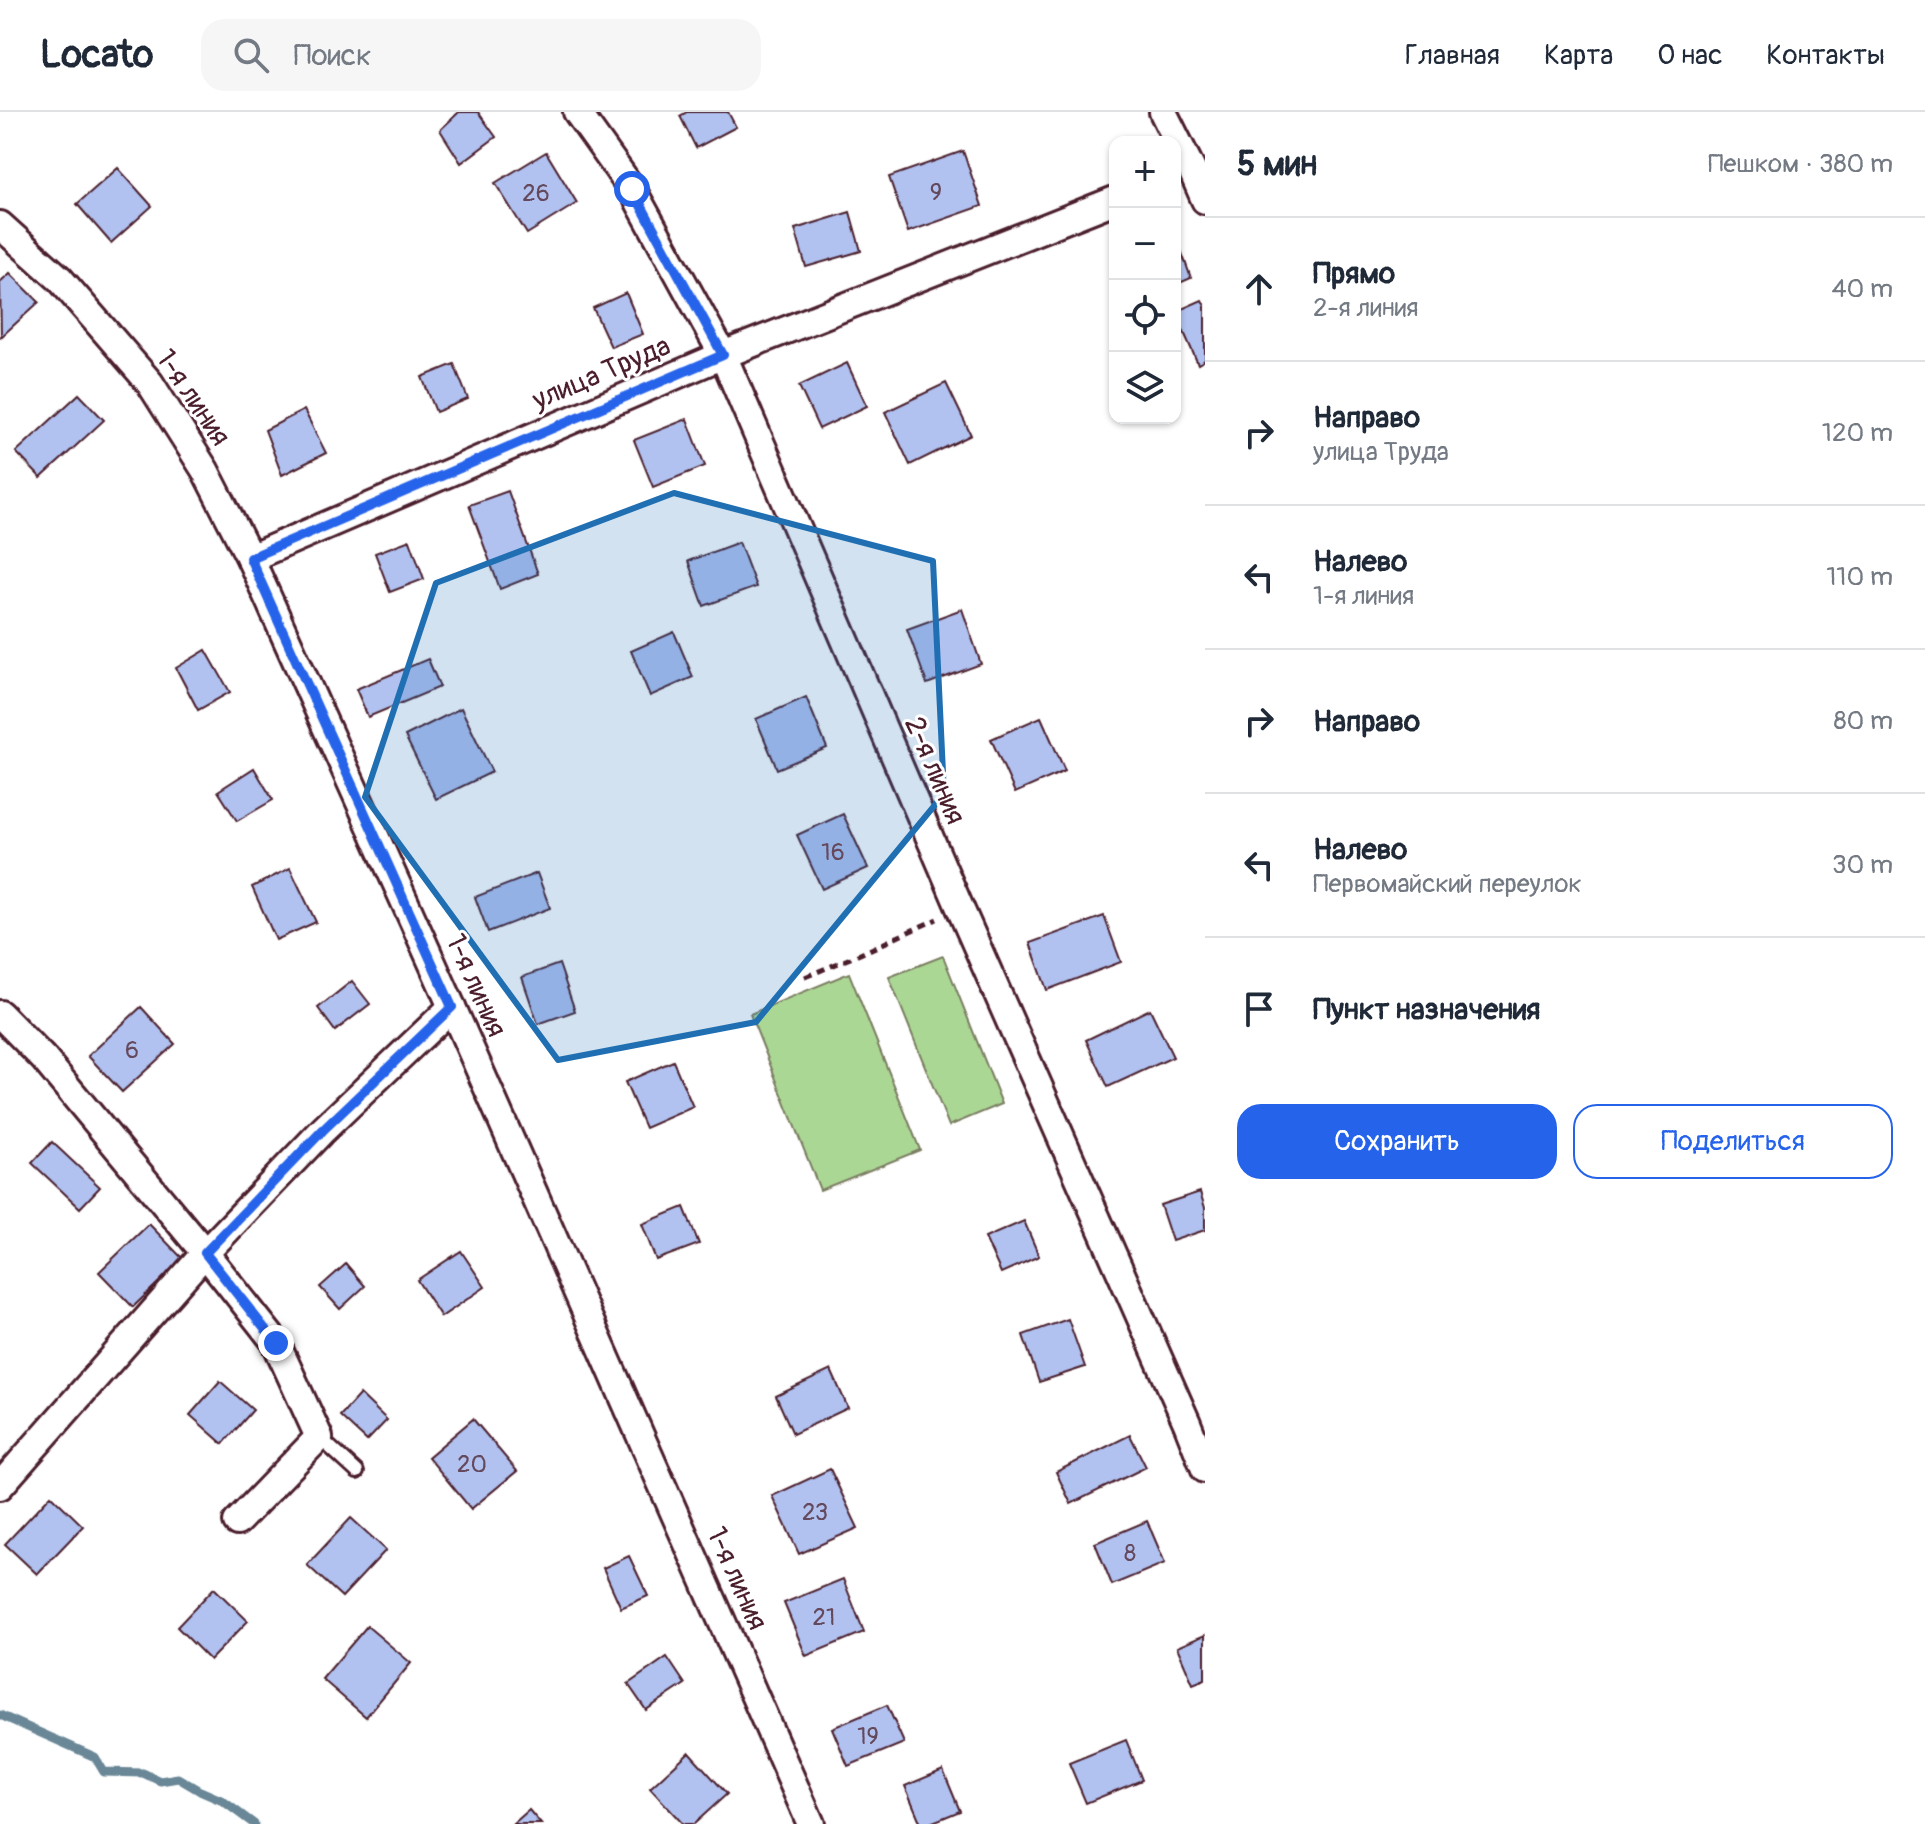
<!DOCTYPE html>
<html lang="ru">
<meta charset="utf-8">
<style>
body{margin:0;font-family:Pangolin,sans-serif;background:#f6f6f7;color:#1f2937}
.controls{position:absolute;right:24px;top:24px;display:grid;overflow:hidden;border-radius:16px;box-shadow:0 2px 6px #0004}
.controls button{width:72px;height:72px;display:grid;place-items:center;padding:0;border:0;border-bottom:2px solid #e0e1e3;background:#fff;color:#1f2937;font:40px sans-serif}
.stop{position:absolute;width:24px;height:24px;margin:-18px;border:6px solid #2563eb;border-radius:50%;background:#fff}
.stop.end{background:#2563eb;border-color:#fff;box-shadow:0 2px 8px #0008}
.list{margin:0;padding:0;list-style:none}
h2{display:flex;justify-content:space-between;align-items:center;height:104px;margin:0;padding:0 32px;font-size:34px}
h2 small{font-size:26px;font-weight:400;color:#747a83}
.list li{display:grid;grid-template-columns:52px 1fr auto;gap:24px;align-items:center;box-sizing:border-box;height:144px;padding:0 32px;border-top:2px solid #e0e1e3}
.list b{display:block;font-size:30px;white-space:nowrap}
.list p{margin:0;font-size:26px;white-space:nowrap;color:#747a83}
.list em{font-size:26px;font-style:normal;color:#747a83}
.actions{display:flex;gap:16px;padding:24px 32px}
.actions a{flex:1;padding:18px 0;border:2px solid #2563eb;border-radius:24px;text-align:center;font-size:28px;color:#2563eb}
.actions .main{background:#2563eb;color:#fff}
.icon{flex:none;width:44px;height:44px;fill:none;stroke:currentColor;stroke-width:2;stroke-linecap:round;stroke-linejoin:round}
.map{position:relative;flex:none;width:1205px;height:1712px;overflow:hidden}
header{display:flex;align-items:center;gap:48px;box-sizing:border-box;height:112px;padding:0 40px;background:#fff;border-bottom:2px solid #e0e1e3}
header strong{font-size:38px}
nav{display:flex;gap:44px;margin-inline-start:auto;font-size:28px}
.search{width:560px;height:72px;background:#f6f6f7;display:flex;align-items:center;gap:20px;box-sizing:border-box;padding:0 28px;border-radius:24px;color:#747a83;font-size:30px}
main{display:flex}
aside{flex:1;background:#fff}
.map>svg:first-child{display:block}
.green{fill:#abd795;stroke:#7a7b60;stroke-width:2}
.lines{fill:none;stroke-linecap:round;stroke-linejoin:round}
.stream{stroke:#6a8797;stroke-width:9}
.building{fill:#b1c2f1;stroke:#4a1f2b;stroke-width:2}
.service-casing{stroke:#4a1f2b;stroke-width:18}
.minor-casing{stroke:#4a1f2b;stroke-width:32}
.path{stroke:#4a1f2b;stroke-width:5;stroke-dasharray:8 6;stroke-linecap:butt}
.service{stroke:#fff;stroke-width:12}
.minor{stroke:#fff;stroke-width:26}
.route{stroke:#2563eb;stroke-width:10}
.marked{fill:#1f6fb2;fill-opacity:0.2;stroke:#1f6fb2;stroke-width:6;stroke-linejoin:round}
.labels{text-anchor:middle;stroke-width:6;stroke-linejoin:round;paint-order:stroke}
.number-label{font-size:24px;fill:#64485c}
.street-label{font-size:28px;fill:#4a1f2b;stroke:#fff}
</style>
<header>
<strong>Locato</strong>
<div class="search"><svg class="icon" aria-label="search" viewBox="0 0 24 24"><circle cx="10" cy="10" r="6"/><path d="M15 15l6 6"/></svg>Поиск</div>
<nav><a>Главная</a><a>Карта</a><a>О нас</a><a>Контакты</a></nav>
</header>
<main>
<div class="map">
<svg width="1205" height="1712" viewBox="0 0 1205 1712">
<rect width="100%" height="100%" fill="#fff"/>
<filter id="ink" filterUnits="userSpaceOnUse"><feTurbulence type="fractalNoise" baseFrequency=".0125" numOctaves="2"/><feDisplacementMap in="SourceGraphic" scale="16" xChannelSelector="R" yChannelSelector="G"/><feConvolveMatrix kernelMatrix="1 2 1 2 8 2 1 2 1" color-interpolation-filters="sRGB"/></filter>
<g filter="url(#ink)">
<g class="green">
<path d="M 943,844 L 1002,992 L 949,1014 L 889,865 Z"/>
<path d="M 849,861 L 920,1038 L 820,1078 L 750,902 Z"/>
</g>
<g class="lines">
<path class="stream" d="M 0,1603 L 95,1645 L 104,1660 L 143,1661 L 160,1669 L 178,1666 L 200,1679 L 223,1689 L 254,1712"/>
</g>
<g class="building">
<path d="M 459,0 L 478,0 L 496,25 L 461,51 L 440,18 Z"/>
<path d="M 687,0 L 728,0 L 736,15 L 696,36 L 680,4 Z"/>
<path d="M 963,39 L 982,94 L 908,120 L 889,65 Z"/>
<path d="M 546,40 L 577,91 L 527,122 L 495,71 Z"/>
<path d="M 118,56 L 152,94 L 111,131 L 77,92 Z"/>
<path d="M 850,100 L 861,139 L 806,155 L 795,117 Z"/>
<path d="M 1178,130 L 1191,166 L 1175,173 L 1175,131 Z"/>
<path d="M 10,161 L 39,190 L 1,225 L 0,170 Z"/>
<path d="M 626,181 L 643,222 L 611,235 L 593,196 Z"/>
<path d="M 1202,188 L 1205,194 L 1205,248 L 1198,252 L 1175,200 Z"/>
<path d="M 847,251 L 867,294 L 819,317 L 799,274 Z"/>
<path d="M 454,252 L 468,287 L 436,300 L 422,265 Z"/>
<path d="M 946,271 L 971,323 L 910,353 L 885,300 Z"/>
<path d="M 79,282 L 104,308 L 41,366 L 16,340 Z"/>
<path d="M 304,298 L 326,341 L 282,363 L 265,318 Z"/>
<path d="M 687,307 L 705,354 L 653,375 L 634,328 Z"/>
<path d="M 508,379 L 538,462 L 500,477 L 469,393 Z"/>
<path d="M 410,428 L 424,467 L 390,480 L 375,441 Z"/>
<path d="M 739,430 L 756,475 L 704,494 L 688,449 Z"/>
<path d="M 962,497 L 981,552 L 927,572 L 907,517 Z"/>
<path d="M 674,520 L 693,565 L 650,584 L 631,539 Z"/>
<path d="M 206,538 L 230,580 L 198,598 L 176,556 Z"/>
<path d="M 428,547 L 440,575 L 368,605 L 356,577 Z"/>
<path d="M 806,585 L 827,636 L 777,657 L 756,607 Z"/>
<path d="M 461,596 L 492,660 L 436,687 L 405,624 Z"/>
<path d="M 1041,605 L 1065,659 L 1015,681 L 991,627 Z"/>
<path d="M 254,656 L 273,688 L 237,709 L 218,679 Z"/>
<path d="M 843,702 L 868,756 L 822,777 L 797,723 Z"/>
<path d="M 290,756 L 316,810 L 276,828 L 252,775 Z"/>
<path d="M 537,761 L 550,796 L 488,820 L 475,785 Z"/>
<path d="M 1104,804 L 1121,850 L 1047,878 L 1030,831 Z"/>
<path d="M 559,852 L 575,899 L 538,912 L 522,865 Z"/>
<path d="M 352,869 L 370,892 L 335,919 L 318,896 Z"/>
<path d="M 141,895 L 175,932 L 122,980 L 88,944 Z"/>
<path d="M 1150,897 L 1173,945 L 1108,975 L 1086,928 Z"/>
<path d="M 673,949 L 693,995 L 645,1016 L 625,970 Z"/>
<path d="M 52,1030 L 100,1075 L 80,1096 L 32,1051 Z"/>
<path d="M 1200,1080 L 1205,1096 L 1205,1118 L 1172,1129 L 1160,1093 Z"/>
<path d="M 684,1095 L 699,1132 L 656,1148 L 642,1112 Z"/>
<path d="M 1024,1109 L 1039,1144 L 1001,1161 L 985,1126 Z"/>
<path d="M 149,1112 L 183,1147 L 133,1195 L 99,1160 Z"/>
<path d="M 461,1139 L 485,1175 L 441,1205 L 417,1168 Z"/>
<path d="M 346,1152 L 365,1174 L 340,1197 L 320,1175 Z"/>
<path d="M 1068,1207 L 1085,1255 L 1039,1270 L 1023,1223 Z"/>
<path d="M 831,1258 L 848,1296 L 793,1322 L 776,1284 Z"/>
<path d="M 220,1269 L 253,1298 L 223,1332 L 190,1303 Z"/>
<path d="M 360,1282 L 387,1308 L 367,1329 L 340,1304 Z"/>
<path d="M 473,1307 L 517,1359 L 471,1397 L 428,1345 Z"/>
<path d="M 1130,1323 L 1146,1355 L 1071,1392 L 1056,1360 Z"/>
<path d="M 830,1357 L 858,1416 L 799,1442 L 772,1384 Z"/>
<path d="M 51,1383 L 83,1414 L 37,1462 L 5,1432 Z"/>
<path d="M 351,1406 L 386,1438 L 342,1485 L 307,1453 Z"/>
<path d="M 1147,1409 L 1165,1451 L 1112,1473 L 1095,1431 Z"/>
<path d="M 629,1444 L 648,1484 L 621,1496 L 603,1456 Z"/>
<path d="M 843,1467 L 864,1520 L 806,1544 L 784,1491 Z"/>
<path d="M 214,1476 L 248,1509 L 210,1548 L 177,1515 Z"/>
<path d="M 367,1514 L 411,1551 L 366,1605 L 322,1567 Z"/>
<path d="M 1205,1523 L 1205,1567 L 1193,1572 L 1177,1535 Z"/>
<path d="M 667,1545 L 685,1572 L 646,1598 L 628,1572 Z"/>
<path d="M 887,1593 L 904,1631 L 848,1654 L 832,1616 Z"/>
<path d="M 1126,1628 L 1142,1668 L 1086,1691 L 1069,1651 Z"/>
<path d="M 689,1640 L 727,1682 L 694,1712 L 683,1712 L 650,1676 Z"/>
<path d="M 943,1658 L 960,1699 L 928,1712 L 921,1712 L 905,1674 Z"/>
<path d="M 529,1698 L 541,1712 L 513,1712 Z"/>
</g>
<g class="lines">
<defs>
<path id="service" d="M 319,1325 L 357,1360"/>
<g id="minor">
<path d="M 577,0 L 632,77 L 723,243 L 960,796 L 1187,1311 L 1205,1357"/>
<path d="M 1163,0 L 1192,58 L 1205,88"/>
<path d="M 0,113 L 60,167 L 150,271 L 205,358 L 250,446 L 452,895 L 811,1712"/>
<path d="M 250,446 L 723,243 L 1115,88"/>
<path d="M 0,902 L 44,947 L 205,1141 L 276,1231 L 319,1325 L 237,1410"/>
<path d="M 0,1374 L 205,1141 L 323,1018 L 452,895"/>
</g>
</defs>
<use href="#service" class="service-casing"/>
<use href="#minor" class="minor-casing"/>
<path class="path" d="M 805,865 L 860,842 L 937,807"/>
<use href="#service" class="service"/>
<use href="#minor" class="minor"/>
</g>
</g>
<g class="lines" filter="url(#ink)">
<path class="route" d="M 276,1231 L 205,1141 L 323,1018 L 452,895 L 250,446 L 723,243 L 632,77"/>
</g>
<path class="marked" d="M 674,381 L 933,449 L 944,682 L 756,910 L 558,948 L 365,685 L 436,471 Z"/>
<g class="labels">
<g class="number-label">
<text x="936" y="88">9</text>
<text x="536" y="89">26</text>
<text x="833" y="748">16</text>
<text x="132" y="946">6</text>
<text x="472" y="1360">20</text>
<text x="815" y="1408">23</text>
<text x="1130" y="1449">8</text>
<text x="824" y="1513">21</text>
<text x="868" y="1632">19</text>
</g>
<g class="street-label">
<text transform="translate(601 260) rotate(-23)" y="10">улица Труда</text>
<text transform="translate(194 285) rotate(56)" y="10">1-я линия</text>
<text transform="translate(936 658) rotate(67)" y="10">2-я линия</text>
<text transform="translate(477 873) rotate(66)" y="10">1-я линия</text>
<text transform="translate(738 1466) rotate(66)" y="10">1-я линия</text>
</g>
</g>
</svg>
<div class="controls">
<button>+</button>
<button>−</button>
<button><svg class="icon" aria-label="locate" viewBox="0 0 24 24"><circle cx="12" cy="12" r="6"/><path d="M12 2v4M12 18v4M2 12h4M18 12h4"/></svg></button>
<button><svg class="icon" aria-label="layers" viewBox="0 0 24 24"><path d="M12 4l9 5-9 5-9-5zM3 14l9 5 9-5"/></svg></button>
</div>
<div class="stop" style="left:632px;top:77px"></div>
<div class="stop end" style="left:276px;top:1231px"></div>
</div>
<aside>
<h2>5 мин<small>Пешком · 380 m</small></h2>
<ul class="list">
<li><svg class="icon" aria-label="ahead" viewBox="0 0 24 24"><path d="M12 20V5M6 11l6-6 6 6"/></svg><div><b>Прямо</b><p>2-я линия</p></div><em>40 m</em></li>
<li><svg class="icon" aria-label="right" viewBox="0 0 24 24"><path d="M7 20v-9h11M14 6l5 5-5 5"/></svg><div><b>Направо</b><p>улица Труда</p></div><em>120 m</em></li>
<li><svg class="icon" aria-label="left" viewBox="0 0 24 24"><path d="M17 20v-9H6M10 6l-5 5 5 5"/></svg><div><b>Налево</b><p>1-я линия</p></div><em>110 m</em></li>
<li><svg class="icon" aria-label="right" viewBox="0 0 24 24"><path d="M7 20v-9h11M14 6l5 5-5 5"/></svg><div><b>Направо</b></div><em>80 m</em></li>
<li><svg class="icon" aria-label="left" viewBox="0 0 24 24"><path d="M17 20v-9H6M10 6l-5 5 5 5"/></svg><div><b>Налево</b><p>Первомайский переулок</p></div><em>30 m</em></li>
<li><svg class="icon" aria-label="arrive" viewBox="0 0 24 24"><path d="M6 21V4h12l-3 4 3 4H6"/></svg><div><b>Пункт назначения</b></div></li>
</ul>
<div class="actions"><a class="main">Сохранить</a><a>Поделиться</a></div>
</aside>
</main>
